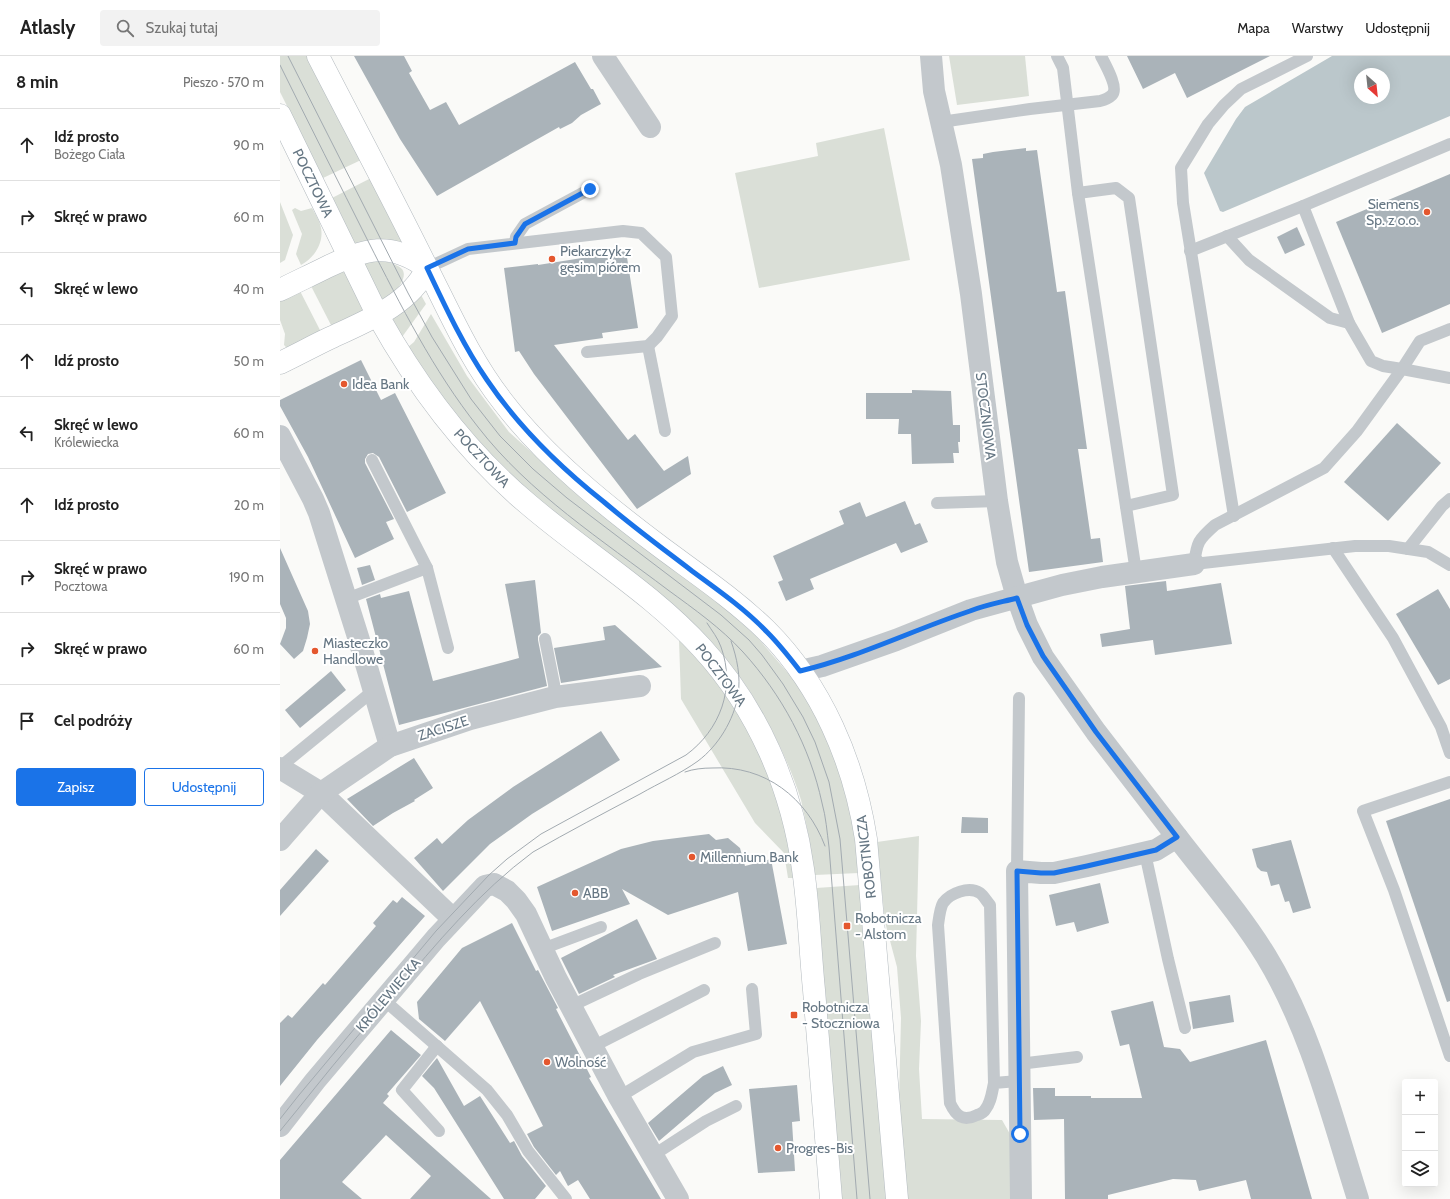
<!DOCTYPE html>
<html lang="pl">
<meta charset="utf-8">
<style>
body{margin:0;font-family:Cabin,sans-serif;background:#f2f2f2;color:#222}
.controls{position:absolute;right:12px;bottom:12px;display:grid;overflow:hidden;border-radius:4px;box-shadow:0 4px 16px #0002}
.controls button{width:36px;height:36px;display:grid;place-items:center;padding:0;border:0;border-bottom:1px solid #e0e0e0;background:#fff;color:#222;font:20px sans-serif}
.compass{position:absolute;left:1074px;top:12px;width:36px;height:36px;border-radius:50%;background:#fff;box-shadow:0 4px 16px #0002;rotate:153deg}
.stop{position:absolute;width:12px;height:12px;margin:-9px;border:3px solid #1a73e8;border-radius:50%;background:#fff}
.stop.end{background:#1a73e8;border-color:#fff;box-shadow:0 1px 4px #0008}
.list{margin:0;padding:0;list-style:none}
h2{display:flex;justify-content:space-between;align-items:center;height:52px;margin:0;padding:0 16px;font-size:17px}
h2 small{font-size:13px;font-weight:400;color:#767676}
.list li{display:grid;grid-template-columns:26px 1fr auto;gap:12px;align-items:center;box-sizing:border-box;height:72px;padding:0 16px;border-top:1px solid #e0e0e0}
.list b{display:block;font-size:15px;white-space:nowrap}
.list p{margin:0;font-size:13px;white-space:nowrap;color:#767676}
.list em{font-size:13px;font-style:normal;color:#767676}
.actions{display:flex;gap:8px;padding:12px 16px}
.actions a{flex:1;padding:9px 0;border:1px solid #1a73e8;border-radius:4px;text-align:center;font-size:14px;color:#1a73e8}
.actions .main{background:#1a73e8;color:#fff}
.icon{flex:none;width:22px;height:22px;fill:none;stroke:currentColor;stroke-width:2;stroke-linecap:round;stroke-linejoin:round}
.map{position:relative;flex:none;width:1170px;height:1143px;overflow:hidden}
header{display:flex;align-items:center;gap:24px;box-sizing:border-box;height:56px;padding:0 20px;background:#fff;border-bottom:1px solid #e0e0e0}
header strong{font-size:19px}
nav{display:flex;gap:22px;margin-inline-start:auto;font-size:14px}
.search{width:280px;height:36px;background:#f2f2f2;display:flex;align-items:center;gap:10px;box-sizing:border-box;padding:0 14px;border-radius:4px;color:#767676;font-size:15px}
main{display:flex}
aside{flex:1;background:#fff}
.map>svg:first-child{display:block}
.green{fill:#dadfd7}
.water{fill:#bbc7cb;fill-rule:evenodd}
.building{fill:#aab3b9}
.lines{fill:none;stroke-linecap:round;stroke-linejoin:round}
.secondary-casing{stroke:#b3babf;stroke-width:23}
.lane{stroke:#c3c8cc;stroke-width:12}
.street{stroke:#c3c8cc;stroke-width:22}
.secondary{stroke:#fff;stroke-width:22}
.tram{stroke:#a2aab0;stroke-width:1}
.route{stroke:#1a73e8;stroke-width:5}
.poi-dot{fill:#e4572e;stroke:#fff;stroke-width:1.5}
.labels{text-anchor:middle;stroke-width:4;stroke-linejoin:round;paint-order:stroke}
.street-label{font-size:14px;fill:#657683;stroke:#fff}
.poi-label{font-size:14px;fill:#657683;stroke:#fff;text-anchor:start}
</style>
<header>
<strong>Atlasly</strong>
<div class="search"><svg class="icon" aria-label="search" viewBox="0 0 24 24"><circle cx="10" cy="10" r="6"/><path d="M15 15l6 6"/></svg>Szukaj tutaj</div>
<nav><a>Mapa</a><a>Warstwy</a><a>Udostępnij</a></nav>
</header>
<main>
<aside>
<h2>8 min<small>Pieszo · 570 m</small></h2>
<ul class="list">
<li><svg class="icon" aria-label="ahead" viewBox="0 0 24 24"><path d="M12 20V5M6 11l6-6 6 6"/></svg><div><b>Idź prosto</b><p>Bożego Ciała</p></div><em>90 m</em></li>
<li><svg class="icon" aria-label="right" viewBox="0 0 24 24"><path d="M7 20v-9h11M14 6l5 5-5 5"/></svg><div><b>Skręć w prawo</b></div><em>60 m</em></li>
<li><svg class="icon" aria-label="left" viewBox="0 0 24 24"><path d="M17 20v-9H6M10 6l-5 5 5 5"/></svg><div><b>Skręć w lewo</b></div><em>40 m</em></li>
<li><svg class="icon" aria-label="ahead" viewBox="0 0 24 24"><path d="M12 20V5M6 11l6-6 6 6"/></svg><div><b>Idź prosto</b></div><em>50 m</em></li>
<li><svg class="icon" aria-label="left" viewBox="0 0 24 24"><path d="M17 20v-9H6M10 6l-5 5 5 5"/></svg><div><b>Skręć w lewo</b><p>Królewiecka</p></div><em>60 m</em></li>
<li><svg class="icon" aria-label="ahead" viewBox="0 0 24 24"><path d="M12 20V5M6 11l6-6 6 6"/></svg><div><b>Idź prosto</b></div><em>20 m</em></li>
<li><svg class="icon" aria-label="right" viewBox="0 0 24 24"><path d="M7 20v-9h11M14 6l5 5-5 5"/></svg><div><b>Skręć w prawo</b><p>Pocztowa</p></div><em>190 m</em></li>
<li><svg class="icon" aria-label="right" viewBox="0 0 24 24"><path d="M7 20v-9h11M14 6l5 5-5 5"/></svg><div><b>Skręć w prawo</b></div><em>60 m</em></li>
<li><svg class="icon" aria-label="arrive" viewBox="0 0 24 24"><path d="M6 21V4h12l-3 4 3 4H6"/></svg><div><b>Cel podróży</b></div></li>
</ul>
<div class="actions"><a class="main">Zapisz</a><a>Udostępnij</a></div>
</aside>
<div class="map">
<svg width="1170" height="1143" viewBox="0 0 1170 1143">
<rect width="100%" height="100%" fill="#fafaf8"/>
<g class="green">
<path d="M 0,0 L 27,0 L 81,104 L 43,122 L 0,36 Z"/>
<path d="M 669,0 L 745,0 L 749,40 L 677,49 Z"/>
<path d="M 604,72 L 630,204 L 479,232 L 455,117 L 538,100 L 536,87 Z"/>
<path d="M 91,122 L 124,187 L 74,188 L 52,142 Z"/>
<path d="M 0,146 L 13,179 L 5,204 L 0,207 Z"/>
<path d="M 15,152 L 21,155 L 32,152 C 35,158 40,165 41,172 C 44,187 34,202 21,209 L 16,198 L 22,178 L 12,154 Z"/>
<path d="M 94,203 C 102,205 111,206 118,210 C 134,218 113,239 105,244 L 101,243 L 84,207 Z"/>
<path d="M 64,215 L 83,253 L 82,255 L 52,271 L 31,230 Z"/>
<path d="M 20,235 L 41,276 L 7,292 L 4,289 L 5,278 L 0,264 L 0,245 Z"/>
<path d="M 141,239 L 146,248 L 122,281 L 112,262 Z"/>
<path d="M 151,258 L 187,320 L 229,376 L 296,436 L 444,551 L 478,582 L 513,623 L 529,648 L 540,668 L 559,715 L 574,771 L 579,817 L 535,819 C 531,794 527,769 521,744 C 510,707 484,655 462,624 C 456,615 447,606 440,598 L 257,443 C 236,423 213,403 194,380 C 169,352 148,322 128,291 L 134,286 Z"/>
<path d="M 399,584 L 424,610 L 443,635 L 463,665 L 490,721 L 508,784 L 514,822 L 508,822 L 504,797 L 475,767 L 401,643 Z"/>
<path d="M 639,780 L 636,900 L 641,965 L 639,1013 L 642,1063 L 722,1064 L 730,1078 L 730,1143 L 627,1143 L 619,1044 L 621,962 L 617,911 L 605,866 L 597,786 Z"/>
<path d="M 580,829 L 606,1143 L 562,1143 L 536,832 Z"/>
</g>
<path class="water" d="M 1052,0 L 1170,0 L 1170,60 L 943,156 L 940,155 L 924,117 L 956,63 L 965,51 ZM 1080,18 L 1104,18 L 1104,42 L 1080,42 Z"/>
<g class="building">
<path d="M 74,0 L 124,0 L 132,15 L 129,17 L 150,54 L 166,46 L 179,69 L 295,6 L 311,33 L 313,33 L 321,48 L 301,59 L 292,67 L 280,73 L 279,71 L 157,140 L 120,83 Z"/>
<path d="M 847,0 L 990,0 L 907,42 L 895,17 L 863,33 Z"/>
<path d="M 746,92 L 746,95 L 757,94 L 777,236 L 785,235 L 807,393 L 798,393 L 811,483 L 820,482 L 823,506 L 749,516 L 692,103 L 703,102 L 703,98 L 713,96 Z"/>
<path d="M 1170,118 L 1170,248 L 1102,277 L 1056,166 Z"/>
<path d="M 1017,171 L 1025,189 L 1005,198 L 997,181 Z"/>
<path d="M 346,195 L 358,272 L 322,277 L 323,282 L 274,289 L 348,384 L 355,378 L 384,415 L 408,400 L 411,418 L 357,453 L 254,318 L 239,295 L 235,296 L 224,212 L 258,208 L 258,209 Z"/>
<path d="M 81,304 L 101,344 L 115,337 L 166,437 L 127,456 L 99,401 L 93,397 L 88,398 L 85,403 L 85,407 L 114,463 L 106,466 L 114,483 L 75,502 L 28,401 L 0,350 L 0,344 Z"/>
<path d="M 632,334 L 671,335 L 673,369 L 680,369 L 680,386 L 678,386 L 679,397 L 673,397 L 674,407 L 632,408 L 631,378 L 618,378 L 619,363 L 586,363 L 586,337 L 632,337 Z"/>
<path d="M 1117,367 L 1161,407 L 1108,465 L 1064,426 Z"/>
<path d="M 625,445 L 635,469 L 640,467 L 648,486 L 621,497 L 616,487 L 530,523 L 534,533 L 506,545 L 498,526 L 503,524 L 493,500 L 564,468 L 559,455 L 580,446 L 586,461 Z"/>
<path d="M 0,492 L 28,555 L 30,568 L 27,582 L 23,595 L 14,603 L 0,588 L 6,572 L 6,562 L 0,548 Z"/>
<path d="M 90,509 L 95,524 L 82,529 L 77,512 Z"/>
<path d="M 255,524 L 261,577 L 258,580 L 258,584 L 267,630 L 119,669 L 86,543 L 100,538 L 101,542 L 129,535 L 153,625 L 239,602 L 225,528 Z"/>
<path d="M 886,525 L 887,535 L 941,527 L 952,588 L 875,599 L 873,584 L 822,591 L 820,578 L 850,573 L 845,530 Z"/>
<path d="M 1158,533 L 1170,553 L 1170,623 L 1158,629 L 1116,558 Z"/>
<path d="M 335,569 L 382,611 L 281,627 L 274,592 L 325,584 L 323,571 Z"/>
<path d="M 51,615 L 66,634 L 20,672 L 5,654 Z"/>
<path d="M 321,675 L 340,704 L 252,758 L 210,788 L 163,835 L 134,802 L 157,782 L 162,788 L 188,764 L 233,731 Z"/>
<path d="M 134,702 L 153,732 L 134,744 L 135,745 L 113,757 L 93,770 L 67,743 Z"/>
<path d="M 1170,743 L 1170,945 L 1167,946 L 1106,765 Z"/>
<path d="M 682,761 L 708,762 L 708,777 L 681,777 Z"/>
<path d="M 429,778 L 436,784 L 448,782 L 460,792 L 465,810 L 491,803 L 507,888 L 468,895 L 458,836 L 388,859 L 342,833 L 350,848 L 272,875 L 257,831 L 341,793 L 373,785 Z"/>
<path d="M 1011,784 L 1031,852 L 1013,857 L 1009,845 L 1005,846 L 999,828 L 991,830 L 987,816 L 981,815 L 977,811 L 972,793 Z"/>
<path d="M 36,793 L 49,805 L 0,860 L 0,834 Z"/>
<path d="M 820,827 L 829,867 L 797,876 L 794,866 L 776,870 L 769,839 Z"/>
<path d="M 122,841 L 145,860 L 37,984 L 0,1030 L 0,967 L 8,959 L 12,962 L 43,927 L 45,929 L 96,870 L 93,867 L 113,844 L 117,847 Z"/>
<path d="M 357,863 L 377,903 L 333,919 L 335,921 L 299,938 L 281,902 Z"/>
<path d="M 232,867 L 256,915 L 258,914 L 278,952 L 276,953 L 311,1021 L 309,1022 L 381,1143 L 310,1143 L 298,1124 L 288,1130 L 280,1115 L 276,1119 L 254,1091 L 247,1078 L 263,1070 L 200,945 L 165,985 L 139,963 L 137,946 L 182,892 Z"/>
<path d="M 950,939 L 954,966 L 913,973 L 909,946 Z"/>
<path d="M 873,945 L 884,991 L 900,993 L 910,1006 L 986,984 L 1032,1143 L 971,1143 L 966,1124 L 919,1135 L 916,1124 L 893,1123 L 828,1139 L 828,1143 L 785,1143 L 784,1063 L 754,1064 L 753,1032 L 775,1032 L 775,1040 L 811,1040 L 811,1042 L 862,1042 L 849,988 L 840,990 L 831,955 Z"/>
<path d="M 111,974 L 141,999 L 107,1038 L 109,1040 L 103,1047 L 211,1143 L 130,1143 L 151,1120 L 106,1079 L 62,1126 L 82,1143 L 0,1143 L 0,1104 Z"/>
<path d="M 157,1002 L 184,1050 L 200,1040 L 230,1087 L 234,1085 L 242,1100 L 266,1130 L 255,1143 L 224,1143 L 154,1032 L 142,1020 Z"/>
<path d="M 443,1010 L 452,1029 L 435,1037 L 379,1085 L 368,1067 L 423,1020 Z"/>
<path d="M 517,1029 L 520,1065 L 512,1066 L 515,1115 L 478,1117 L 469,1033 Z"/>
</g>
<g class="lines">
<defs>
<g id="secondary">
<path d="M 38,0 C 74,70 111,139 146,210 C 170,257 190,304 223,346 C 266,402 326,450 382,492 C 417,518 454,543 486,574 C 542,630 574,706 586,783 L 617,1143"/>
<path d="M 0,59 L 98,260 C 137,330 186,396 248,448 C 305,497 371,536 422,592 C 478,653 512,732 523,813 C 529,853 530,894 534,934 C 540,1003 545,1073 551,1143"/>
<path d="M 0,234 C 16,226 31,219 47,211 C 85,193 110,184 147,212"/>
<path d="M 0,307 C 17,299 33,290 50,282 C 84,266 130,249 147,212"/>
</g>
</defs>
<use href="#secondary" class="secondary-casing"/>
<g class="lane">
<path d="M 777,0 L 783,12 L 798,137 L 856,516"/>
<path d="M 661,66 L 750,53 L 820,45 C 824,44 829,42 832,39 C 839,32 825,8 821,0"/>
<path d="M 798,137 L 836,132 L 849,142 L 893,439 L 846,450"/>
<path d="M 1023,150 L 1069,267 L 1091,305 L 1103,310 L 1122,313 L 1140,285 L 1170,273"/>
<path d="M 947,180 L 969,204 L 1050,262 L 1069,267"/>
<path d="M 235,187 L 236,181 L 245,168 L 310,133"/>
<path d="M 910,195 L 1023,150 L 1170,88"/>
<path d="M 147,212 L 188,193 L 343,175 L 361,177 L 386,201 L 392,260 L 377,281 L 368,290 L 307,296"/>
<path d="M 368,290 L 385,375"/>
<path d="M 1170,322 L 1122,313 L 1077,375 L 1044,412 L 935,469 C 918,484 917,486 914,508 L 1075,490 L 1109,490 L 1148,496 L 1170,509"/>
<path d="M 92,404 L 147,512 L 168,592"/>
<path d="M 657,447 L 717,445"/>
<path d="M 954,460 L 903,147 L 901,112 L 928,68 L 944,49 L 961,33 L 1027,0"/>
<path d="M 1053,492 L 1113,582 L 1161,671 L 1170,697"/>
<path d="M 1128,493 L 1162,450 L 1170,443"/>
<path d="M 66,543 L 147,512"/>
<path d="M 265,583 L 274,628 L 275,641"/>
<path d="M 0,711 L 93,635"/>
<path d="M 1170,726 L 1083,755 L 1114,834 L 1170,1000"/>
<path d="M 865,797 L 888,903 L 905,972"/>
<path d="M 737,815 L 739,642"/>
<path d="M 262,893 L 321,871"/>
<path d="M 104,944 L 207,1034 L 227,1059 L 248,1095 L 286,1143"/>
<path d="M 291,950 L 359,918 L 435,887"/>
<path d="M 157,990 L 122,1034 L 159,1075"/>
<path d="M 312,991 L 424,934"/>
<path d="M 739,1008 L 797,1001"/>
<path d="M 714,1027 C 712,1036 711,1047 705,1054 C 704,1056 700,1058 697,1059 C 683,1066 676,1060 670,1047 L 658,869 C 659,862 660,852 663,847 C 670,837 689,830 700,837 C 704,840 707,846 710,849 L 714,1027 L 739,1025"/>
<path d="M 339,1041 L 413,996 L 476,978 L 472,933"/>
<path d="M 372,1100 L 426,1065 L 456,1050"/>
</g>
<g class="street">
<path d="M 323,0 L 370,71"/>
<path d="M 651,0 L 654,35 L 671,109 L 691,238 L 717,445 L 727,506 L 737,541 L 747,569 L 763,601 L 816,676 L 897,781"/>
<path d="M 0,380 L 33,443 L 39,457 L 79,584 L 110,690"/>
<path d="M 520,615 L 542,610 L 616,584 L 691,554 L 782,529 L 822,521 L 914,508"/>
<path d="M 0,712 L 41,737 L 173,863"/>
<path d="M 0,784 L 41,737 L 110,690 L 190,663 L 275,641 L 360,630"/>
<path d="M 0,1070 L 35,1025 L 156,882 L 205,830 L 214,828 L 227,835 L 236,844 L 246,858 L 276,922 L 339,1041 L 398,1143"/>
<path d="M 741,1143 L 737,815 L 761,817 L 774,817 L 807,810 L 876,794 L 897,781 C 927,820 960,858 986,900 C 1031,974 1052,1061 1078,1143"/>
</g>
<use href="#secondary" class="secondary"/>
<g class="tram">
<path d="M 8,0 L 128,237 L 152,281 L 191,343 L 220,380 L 253,413 L 287,442 L 441,559 L 469,584 L 482,599 L 503,628 L 523,661 L 535,686 L 549,726 L 560,783 L 590,1143"/>
<path d="M 0,9 C 29,68 59,127 88,185 C 121,250 153,314 198,371 C 249,437 322,484 388,534 C 414,553 441,572 463,596 C 502,639 530,691 542,747 C 546,761 547,776 549,791 L 577,1143"/>
<path d="M 405,716 C 413,713 423,712 432,712 C 485,709 527,742 545,790"/>
<path d="M 0,1063 L 19,1039 L 156,875 L 209,819 L 227,803 L 261,778 L 406,699 C 440,674 456,632 441,591 C 438,582 432,575 427,567"/>
<path d="M 0,1075 C 24,1046 47,1016 71,988 C 85,971 99,956 113,939 C 156,888 199,836 253,796 C 288,776 324,757 360,738 C 379,727 400,718 418,705 C 438,690 454,664 458,639 C 461,621 457,602 451,585"/>
</g>
</g>
<g class="lines">
<path class="route" d="M 310,133 L 245,168 L 236,181 L 235,187 L 188,193 L 147,212 C 165,250 183,289 207,324 C 238,370 280,411 324,446 C 352,470 382,492 412,515 C 438,534 465,553 487,576 C 499,588 510,602 520,615 C 579,601 633,574 690,555 C 705,549 722,546 737,542 L 747,569 L 763,600 L 816,676 L 897,781 L 876,794 L 807,810 L 774,817 L 761,817 L 737,815 L 740,1078"/>
</g>
<g class="poi-dot">
<circle cx="1147" cy="156" r="4"/>
<circle cx="272" cy="203" r="4"/>
<circle cx="64" cy="328" r="4"/>
<circle cx="35" cy="595" r="4"/>
<circle cx="412" cy="801" r="4"/>
<circle cx="295" cy="837" r="4"/>
<rect x="563" y="866" width="8" height="8" rx="2"/>
<rect x="510" y="955" width="8" height="8" rx="2"/>
<circle cx="267" cy="1006" r="4"/>
<circle cx="498" cy="1092" r="4"/>
</g>
<g class="labels">
<g class="street-label">
<text transform="translate(33 127) rotate(64)" y="5">POCZTOWA</text>
<text transform="translate(706 360) rotate(83)" y="5">STOCZNIOWA</text>
<text transform="translate(202 402) rotate(47)" y="5">POCZTOWA</text>
<text transform="translate(441 619) rotate(53)" y="5">POCZTOWA</text>
<text transform="translate(163 672) rotate(-18)" y="5">ZACISZE</text>
<text transform="translate(586 801) rotate(-97)" y="5">ROBOTNICZA</text>
<text transform="translate(108 939) rotate(-50)" y="5">KRÓLEWIECKA</text>
</g>
<g class="poi-label">
<text x="1139" y="153" text-anchor="end">Siemens<tspan x="1139" dy="16">Sp. z o.o.</tspan></text>
<text x="280" y="200">Piekarczyk z<tspan x="280" dy="16">gęsim piórem</tspan></text>
<text x="72" y="333">Idea Bank</text>
<text x="43" y="592">Miasteczko<tspan x="43" dy="16">Handlowe</tspan></text>
<text x="420" y="806">Millennium Bank</text>
<text x="303" y="842">ABB</text>
<text x="575" y="867">Robotnicza<tspan x="575" dy="16">- Alstom</tspan></text>
<text x="522" y="956">Robotnicza<tspan x="522" dy="16">- Stoczniowa</tspan></text>
<text x="275" y="1011">Wolność</text>
<text x="506" y="1097">Progres-Bis</text>
</g>
</g>
</svg>
<div class="controls">
<button>+</button>
<button>−</button>
<button><svg class="icon" aria-label="layers" viewBox="0 0 24 24"><path d="M12 4l9 5-9 5-9-5zM3 14l9 5 9-5"/></svg></button>
</div>
<svg class="compass" viewBox="-18 -18 36 36"><path d="M0-13l5 13h-10z" fill="#e53935"/><path d="M0 13l5-13h-10z" fill="#767676"/></svg>
<div class="stop" style="left:740px;top:1078px"></div>
<div class="stop end" style="left:310px;top:133px"></div>
</div>
</main>
